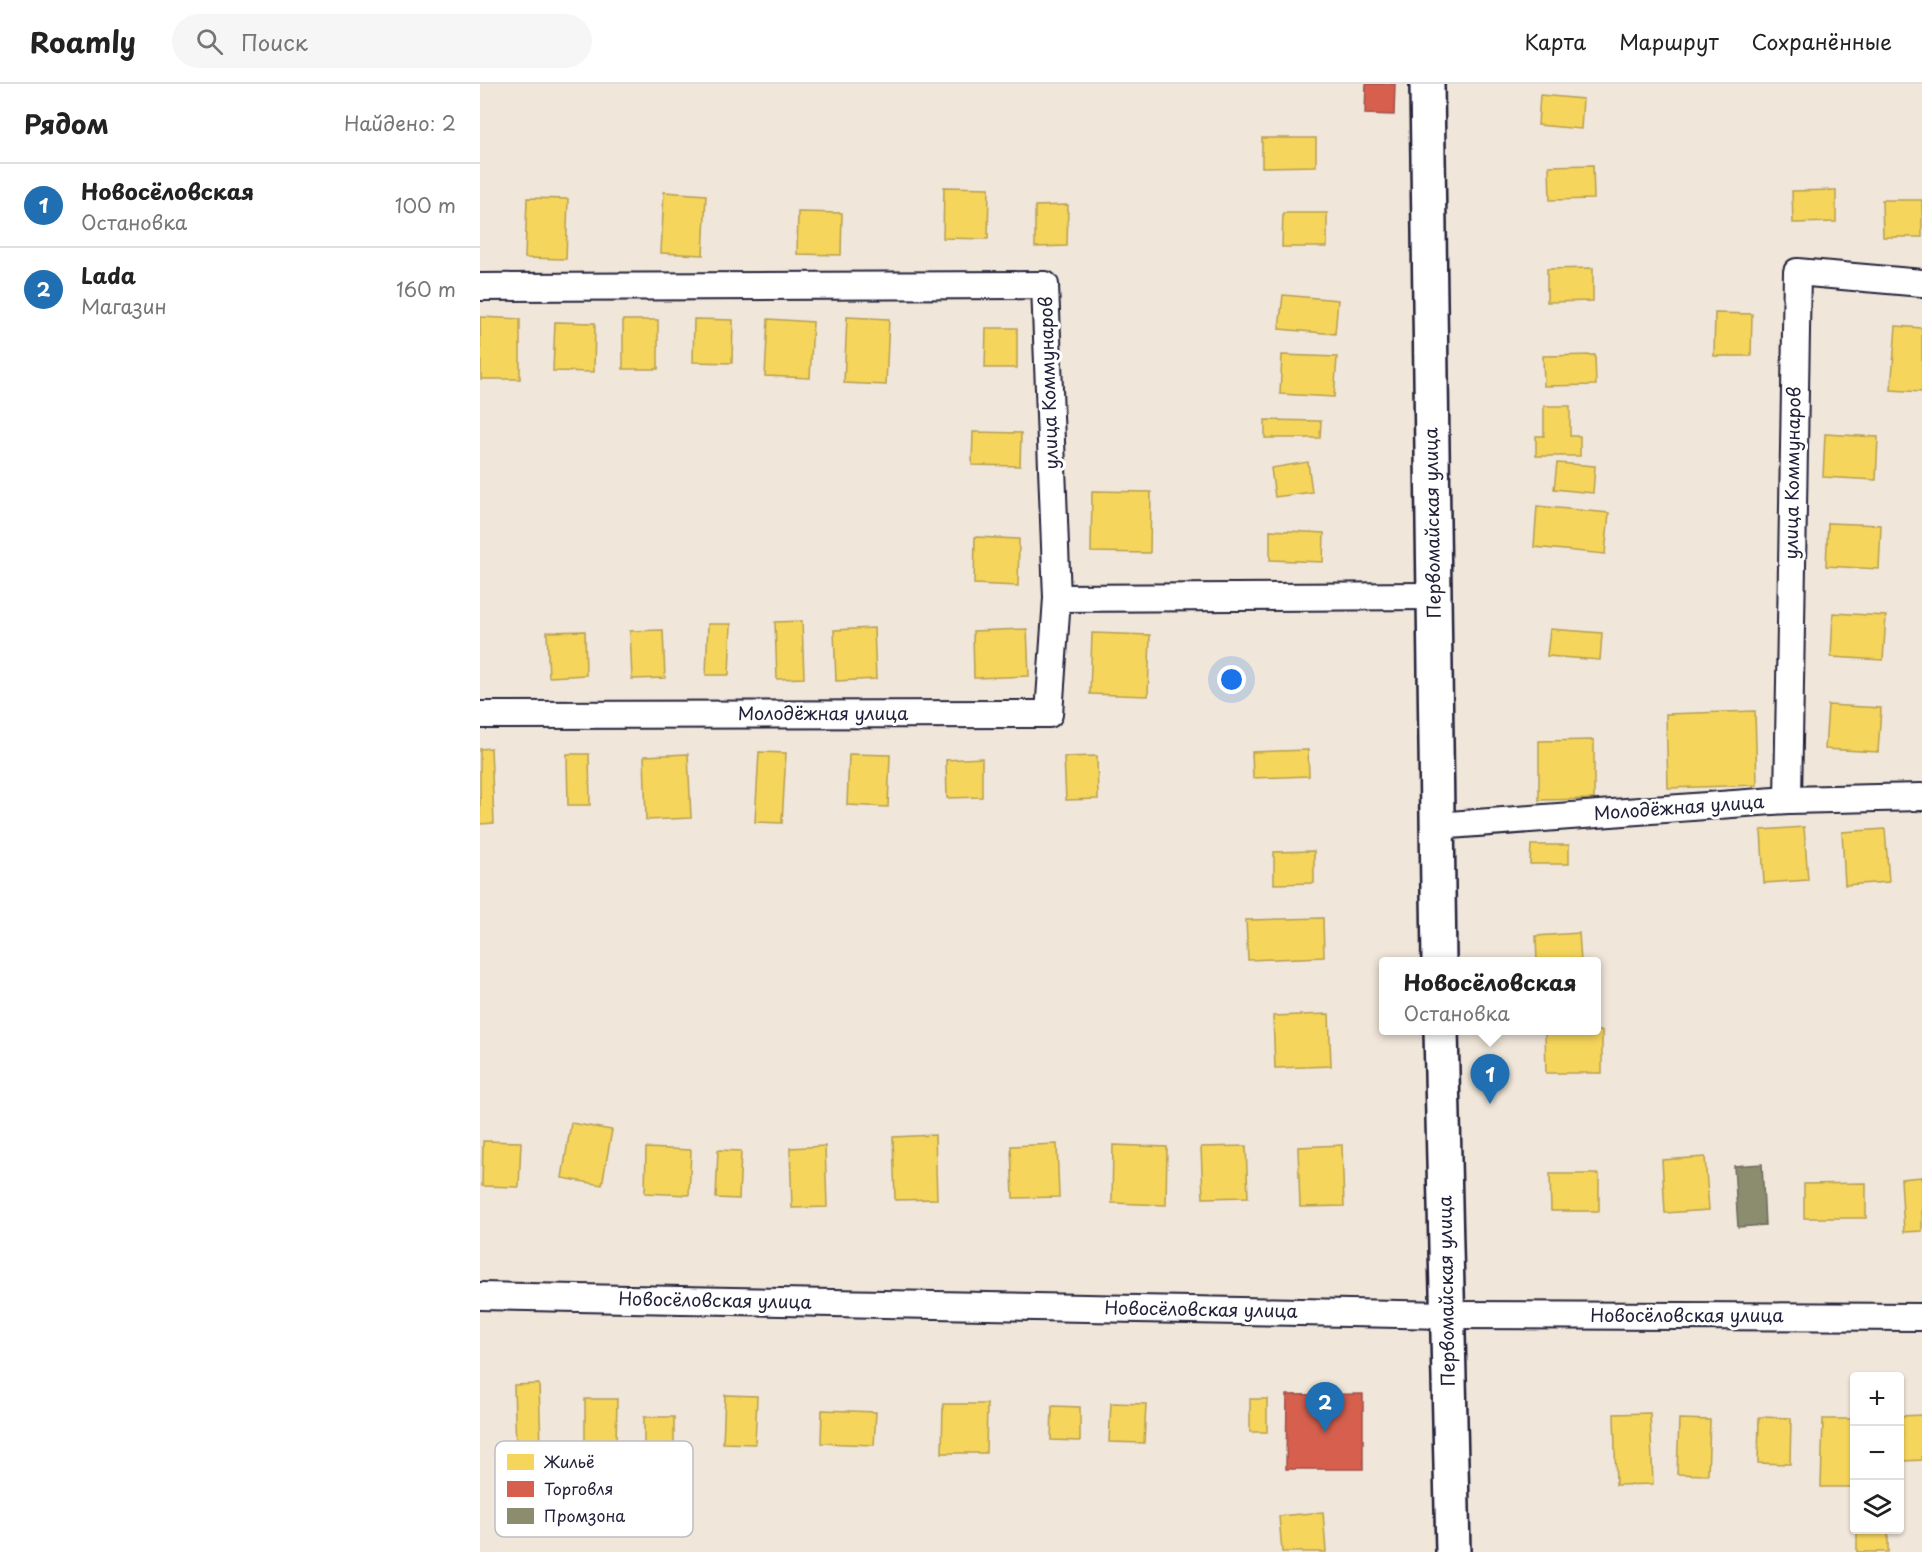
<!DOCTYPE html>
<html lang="ru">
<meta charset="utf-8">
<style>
body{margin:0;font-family:"Playpen Sans",sans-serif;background:#f6f6f6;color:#222}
.controls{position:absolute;right:18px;bottom:18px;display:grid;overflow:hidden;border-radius:6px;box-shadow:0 2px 4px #0004}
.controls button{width:54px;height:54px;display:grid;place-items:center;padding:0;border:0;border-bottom:2px solid #e0e0e0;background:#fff;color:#222;font:30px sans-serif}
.you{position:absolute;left:752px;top:596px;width:21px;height:21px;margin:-15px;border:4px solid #fff;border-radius:50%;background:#1a73e8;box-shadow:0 0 0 9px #1a73e833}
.badge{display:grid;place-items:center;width:39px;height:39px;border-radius:50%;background:#1f6fb2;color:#fff;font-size:20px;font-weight:700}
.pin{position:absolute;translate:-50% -50px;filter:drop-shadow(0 2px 3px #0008)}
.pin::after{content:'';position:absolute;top:32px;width:21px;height:18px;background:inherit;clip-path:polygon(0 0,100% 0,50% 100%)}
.popup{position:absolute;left:899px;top:873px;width:222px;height:78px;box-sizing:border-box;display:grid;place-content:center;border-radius:6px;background:#fff;filter:drop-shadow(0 2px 4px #0005);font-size:20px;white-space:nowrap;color:#767676}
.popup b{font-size:22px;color:#222}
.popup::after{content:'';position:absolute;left:50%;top:100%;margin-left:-12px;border:12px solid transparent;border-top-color:#fff}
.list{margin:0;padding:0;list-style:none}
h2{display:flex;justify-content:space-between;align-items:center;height:78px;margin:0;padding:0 24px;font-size:26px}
h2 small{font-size:20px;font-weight:400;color:#767676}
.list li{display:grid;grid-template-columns:39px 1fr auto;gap:18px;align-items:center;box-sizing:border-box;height:84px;padding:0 24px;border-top:2px solid #e0e0e0}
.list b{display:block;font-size:22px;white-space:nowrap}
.list p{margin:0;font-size:20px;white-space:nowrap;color:#767676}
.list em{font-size:20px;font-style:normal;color:#767676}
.icon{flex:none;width:33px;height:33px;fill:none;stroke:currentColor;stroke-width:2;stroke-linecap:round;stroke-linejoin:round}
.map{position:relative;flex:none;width:1442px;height:1468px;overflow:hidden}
header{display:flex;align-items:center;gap:36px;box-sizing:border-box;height:84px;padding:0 30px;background:#fff;border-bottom:2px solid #e0e0e0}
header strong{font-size:28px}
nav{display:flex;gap:33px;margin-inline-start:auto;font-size:21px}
.search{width:420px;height:54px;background:#f6f6f6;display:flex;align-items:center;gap:15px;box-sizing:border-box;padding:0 21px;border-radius:33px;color:#767676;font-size:22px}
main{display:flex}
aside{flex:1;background:#fff}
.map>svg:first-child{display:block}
.homes{fill:#f6d55c;stroke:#b69f52;stroke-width:1.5}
.shops{fill:#d6604d;stroke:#a04d48;stroke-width:1.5}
.industry{fill:#8c8c6e;stroke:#6c6c5f;stroke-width:1.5}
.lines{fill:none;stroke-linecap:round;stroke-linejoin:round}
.street-casing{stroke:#22223b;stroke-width:30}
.secondary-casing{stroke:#22223b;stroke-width:38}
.street{stroke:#fff;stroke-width:26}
.secondary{stroke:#fff;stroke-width:33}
.labels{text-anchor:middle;stroke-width:6;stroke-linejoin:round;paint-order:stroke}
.street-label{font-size:18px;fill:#22223b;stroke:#fff}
.key{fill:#fff;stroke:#bdbdc4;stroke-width:1.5}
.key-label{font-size:16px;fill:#22223b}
</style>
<header>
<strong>Roamly</strong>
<div class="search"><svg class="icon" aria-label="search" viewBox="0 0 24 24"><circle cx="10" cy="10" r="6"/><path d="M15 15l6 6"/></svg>Поиск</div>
<nav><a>Карта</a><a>Маршрут</a><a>Сохранённые</a></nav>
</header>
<main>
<aside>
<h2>Рядом<small>Найдено: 2</small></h2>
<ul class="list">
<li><span class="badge">1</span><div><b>Новосёловская</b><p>Остановка</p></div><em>100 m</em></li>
<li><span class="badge">2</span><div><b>Lada</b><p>Магазин</p></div><em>160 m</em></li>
</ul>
</aside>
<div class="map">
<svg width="1442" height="1468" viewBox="0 0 1442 1468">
<rect width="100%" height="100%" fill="#f0e6d9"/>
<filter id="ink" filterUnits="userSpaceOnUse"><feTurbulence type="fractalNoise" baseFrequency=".0167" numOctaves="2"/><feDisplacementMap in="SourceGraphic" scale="12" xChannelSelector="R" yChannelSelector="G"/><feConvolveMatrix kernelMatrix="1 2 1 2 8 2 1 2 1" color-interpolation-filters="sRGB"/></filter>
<g filter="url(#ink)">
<g class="homes">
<path d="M 1060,11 L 1103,15 L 1101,45 L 1058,41 Z"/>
<path d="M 782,54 L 836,54 L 836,82 L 782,83 Z"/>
<path d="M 1113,81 L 1114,115 L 1070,116 L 1069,82 Z"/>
<path d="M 464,103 L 509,104 L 508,155 L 463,154 Z"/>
<path d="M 1356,106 L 1356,138 L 1313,139 L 1312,107 Z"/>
<path d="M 184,108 L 226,111 L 223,171 L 181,169 Z"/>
<path d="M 47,114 L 88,115 L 86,175 L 45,174 Z"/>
<path d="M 1402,116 L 1442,116 L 1442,153 L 1403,153 Z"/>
<path d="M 588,121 L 587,162 L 555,163 L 555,122 Z"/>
<path d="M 318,128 L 362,129 L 361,171 L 317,170 Z"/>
<path d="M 803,129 L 847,129 L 847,163 L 802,163 Z"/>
<path d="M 1113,184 L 1113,217 L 1067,218 L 1067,185 Z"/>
<path d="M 803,211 L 858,216 L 855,250 L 799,245 Z"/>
<path d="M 1235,229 L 1272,230 L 1271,272 L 1234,272 Z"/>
<path d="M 0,233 L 40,235 L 40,295 L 1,295 Z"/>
<path d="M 367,233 L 409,235 L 406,301 L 364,299 Z"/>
<path d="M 214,235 L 253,236 L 252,279 L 213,278 Z"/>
<path d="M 288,235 L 333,238 L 330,294 L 285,292 Z"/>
<rect x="143" y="236" width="35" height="49"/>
<path d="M 75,238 L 115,239 L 114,288 L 73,287 Z"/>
<path d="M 1416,242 L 1442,244 L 1442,308 L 1411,306 Z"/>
<path d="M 506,244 L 537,244 L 537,284 L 505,284 Z"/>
<path d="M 802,271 L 857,273 L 854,313 L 800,310 Z"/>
<path d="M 1115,271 L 1116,301 L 1064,302 L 1063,272 Z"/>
<path d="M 1064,322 L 1090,322 L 1090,352 L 1100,352 L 1100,372 L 1056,372 L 1056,352 L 1064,352 Z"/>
<path d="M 785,336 L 841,337 L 840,354 L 785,354 Z"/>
<path d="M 493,348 L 541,349 L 540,382 L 492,381 Z"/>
<path d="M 1345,350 L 1398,353 L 1396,396 L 1343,393 Z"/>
<path d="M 828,378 L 832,408 L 795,413 L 791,384 Z"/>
<path d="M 1077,379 L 1115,382 L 1113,409 L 1074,405 Z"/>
<path d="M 612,407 L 671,408 L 670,469 L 611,468 Z"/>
<path d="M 1057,422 L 1129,429 L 1125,470 L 1054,463 Z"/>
<path d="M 1348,439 L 1401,441 L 1399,485 L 1346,482 Z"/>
<path d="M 790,446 L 844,449 L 843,478 L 790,476 Z"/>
<path d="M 495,453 L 539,455 L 538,502 L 494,500 Z"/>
<path d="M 1353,529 L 1406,532 L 1403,576 L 1351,573 Z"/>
<path d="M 322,537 L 324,594 L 297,595 L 295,538 Z"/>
<path d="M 228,540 L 251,540 L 249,591 L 226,591 Z"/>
<path d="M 394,544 L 396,595 L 356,597 L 354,546 Z"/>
<path d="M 547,545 L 549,592 L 494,594 L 493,547 Z"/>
<path d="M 1070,545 L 1122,549 L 1120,576 L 1067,572 Z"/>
<path d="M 183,546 L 185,594 L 152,595 L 150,547 Z"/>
<path d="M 105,547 L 106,591 L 69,593 L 67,548 Z"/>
<path d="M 612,549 L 670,551 L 668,612 L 610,610 Z"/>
<path d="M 1348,621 L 1401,624 L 1398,668 L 1345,665 Z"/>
<path d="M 1275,627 L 1277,701 L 1188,704 L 1186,630 Z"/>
<path d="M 1114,656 L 1114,715 L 1059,716 L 1059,657 Z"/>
<path d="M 11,664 L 14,739 L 0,740 L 0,665 Z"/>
<path d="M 828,666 L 829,692 L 773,694 L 772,668 Z"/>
<path d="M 279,668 L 306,669 L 302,739 L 275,738 Z"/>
<path d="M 87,670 L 109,670 L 110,721 L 88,721 Z"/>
<path d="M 208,670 L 211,734 L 166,736 L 164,672 Z"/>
<path d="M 369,670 L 410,671 L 408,723 L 367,721 Z"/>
<path d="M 617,672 L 618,715 L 586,716 L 584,673 Z"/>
<path d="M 502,674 L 502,713 L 467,714 L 466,676 Z"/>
<path d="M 1324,743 L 1328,796 L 1284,799 L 1281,746 Z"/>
<path d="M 1405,745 L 1409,798 L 1365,801 L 1362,748 Z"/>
<path d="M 1051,761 L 1089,761 L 1089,780 L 1050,780 Z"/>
<path d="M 834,767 L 834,799 L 794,800 L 794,768 Z"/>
<path d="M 843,834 L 844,873 L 768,876 L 766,836 Z"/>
<path d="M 1099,849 L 1101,878 L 1057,878 L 1056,852 Z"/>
<path d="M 849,930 L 851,982 L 795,984 L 793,932 Z"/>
<path d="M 1122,947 L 1122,989 L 1066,989 L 1065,948 Z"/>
<path d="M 91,1039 L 132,1046 L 122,1101 L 82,1094 Z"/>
<path d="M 455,1051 L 457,1115 L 415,1116 L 413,1053 Z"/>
<path d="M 3,1057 L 41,1058 L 39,1103 L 2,1102 Z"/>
<path d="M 577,1060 L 579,1113 L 533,1114 L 531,1062 Z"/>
<path d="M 633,1061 L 687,1063 L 686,1121 L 632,1119 Z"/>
<path d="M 862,1061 L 864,1122 L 820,1123 L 818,1063 Z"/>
<path d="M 345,1062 L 347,1123 L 312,1124 L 310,1064 Z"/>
<path d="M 766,1062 L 768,1113 L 723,1114 L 721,1063 Z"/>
<path d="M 166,1064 L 211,1066 L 209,1111 L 165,1109 Z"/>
<path d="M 238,1066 L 261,1067 L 259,1115 L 236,1114 Z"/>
<path d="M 1225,1073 L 1229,1126 L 1185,1129 L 1182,1076 Z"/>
<path d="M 1070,1090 L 1119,1090 L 1119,1127 L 1071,1127 Z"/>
<path d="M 1442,1093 L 1442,1147 L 1424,1148 L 1421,1095 Z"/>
<path d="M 1386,1099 L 1386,1134 L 1324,1134 L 1324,1100 Z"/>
<path d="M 59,1300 L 61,1364 L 36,1364 L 34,1301 Z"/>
<path d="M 245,1311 L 277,1312 L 275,1360 L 243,1359 Z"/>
<path d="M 105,1315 L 137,1315 L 136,1360 L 105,1360 Z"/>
<rect x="770" y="1315" width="17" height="33"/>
<path d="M 631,1319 L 666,1320 L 664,1359 L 629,1358 Z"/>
<path d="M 463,1320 L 507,1320 L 506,1369 L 462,1369 Z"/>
<path d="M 572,1322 L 600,1323 L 600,1357 L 571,1356 Z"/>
<path d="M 342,1326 L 396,1328 L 394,1361 L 341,1359 Z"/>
<path d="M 1170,1329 L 1173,1400 L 1136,1401 L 1134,1330 Z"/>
<path d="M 1442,1331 L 1442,1376 L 1423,1377 L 1421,1332 Z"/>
<rect x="164" y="1333" width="30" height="51"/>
<path d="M 1279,1333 L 1311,1334 L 1310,1380 L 1278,1379 Z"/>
<path d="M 1199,1335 L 1230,1336 L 1228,1391 L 1197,1390 Z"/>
<path d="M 1343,1335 L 1374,1335 L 1374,1403 L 1341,1403 Z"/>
<path d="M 843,1428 L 846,1468 L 802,1468 L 799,1432 Z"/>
<rect x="1377" y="1446" width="31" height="22"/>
</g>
<g class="shops">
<path d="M 886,0 L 915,0 L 914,31 L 885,30 Z"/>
<path d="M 883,1310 L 883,1385 L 806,1385 L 807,1311 Z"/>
</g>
<path class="industry" d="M 1282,1080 L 1285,1141 L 1258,1143 L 1254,1082 Z"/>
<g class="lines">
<defs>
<g id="street">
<path d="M 0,203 L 565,201 L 577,514 L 953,512"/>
<path d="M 0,631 L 569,630 L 577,514"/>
<path d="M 1308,716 L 1317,188 L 1442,199"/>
<path d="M 956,742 L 1308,716 L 1442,713"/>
<path d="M 0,1212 L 968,1231 L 1442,1233"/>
</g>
<g id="secondary">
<path d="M 947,0 L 959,878"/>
<path d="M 961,946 L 973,1468"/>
</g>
</defs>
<use href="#street" class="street-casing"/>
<use href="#secondary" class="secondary-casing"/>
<use href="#street" class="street"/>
<use href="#secondary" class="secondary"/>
</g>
</g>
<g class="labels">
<g class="street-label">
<text transform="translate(569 299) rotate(-92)" y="6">улица Коммунаров</text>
<text transform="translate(1313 389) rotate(-89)" y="6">улица Коммунаров</text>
<text transform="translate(953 439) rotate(-91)" y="6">Первомайская улица</text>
<text x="343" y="636">Молодёжная улица</text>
<text transform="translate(1199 724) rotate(-4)" y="6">Молодёжная улица</text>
<text transform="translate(967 1207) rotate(-91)" y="6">Первомайская улица</text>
<text transform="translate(235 1217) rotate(1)" y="6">Новосёловская улица</text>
<text transform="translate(721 1226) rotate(1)" y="6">Новосёловская улица</text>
<text x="1207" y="1238">Новосёловская улица</text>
</g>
</g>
<rect x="15" y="1357" width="198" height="96" rx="9" class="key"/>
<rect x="27" y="1370" width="27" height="16" fill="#f6d55c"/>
<rect x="27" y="1397" width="27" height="16" fill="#d6604d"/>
<rect x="27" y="1424" width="27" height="16" fill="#8c8c6e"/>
<g class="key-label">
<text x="64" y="1384">Жильё</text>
<text x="64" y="1411">Торговля</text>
<text x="64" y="1438">Промзона</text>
</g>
</svg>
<div class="controls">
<button>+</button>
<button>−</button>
<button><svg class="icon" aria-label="layers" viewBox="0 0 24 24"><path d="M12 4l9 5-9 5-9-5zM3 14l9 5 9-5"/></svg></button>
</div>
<div class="you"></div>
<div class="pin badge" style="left:1010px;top:1020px">1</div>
<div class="popup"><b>Новосёловская</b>Остановка</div>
<div class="pin badge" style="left:845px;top:1348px">2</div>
</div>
</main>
